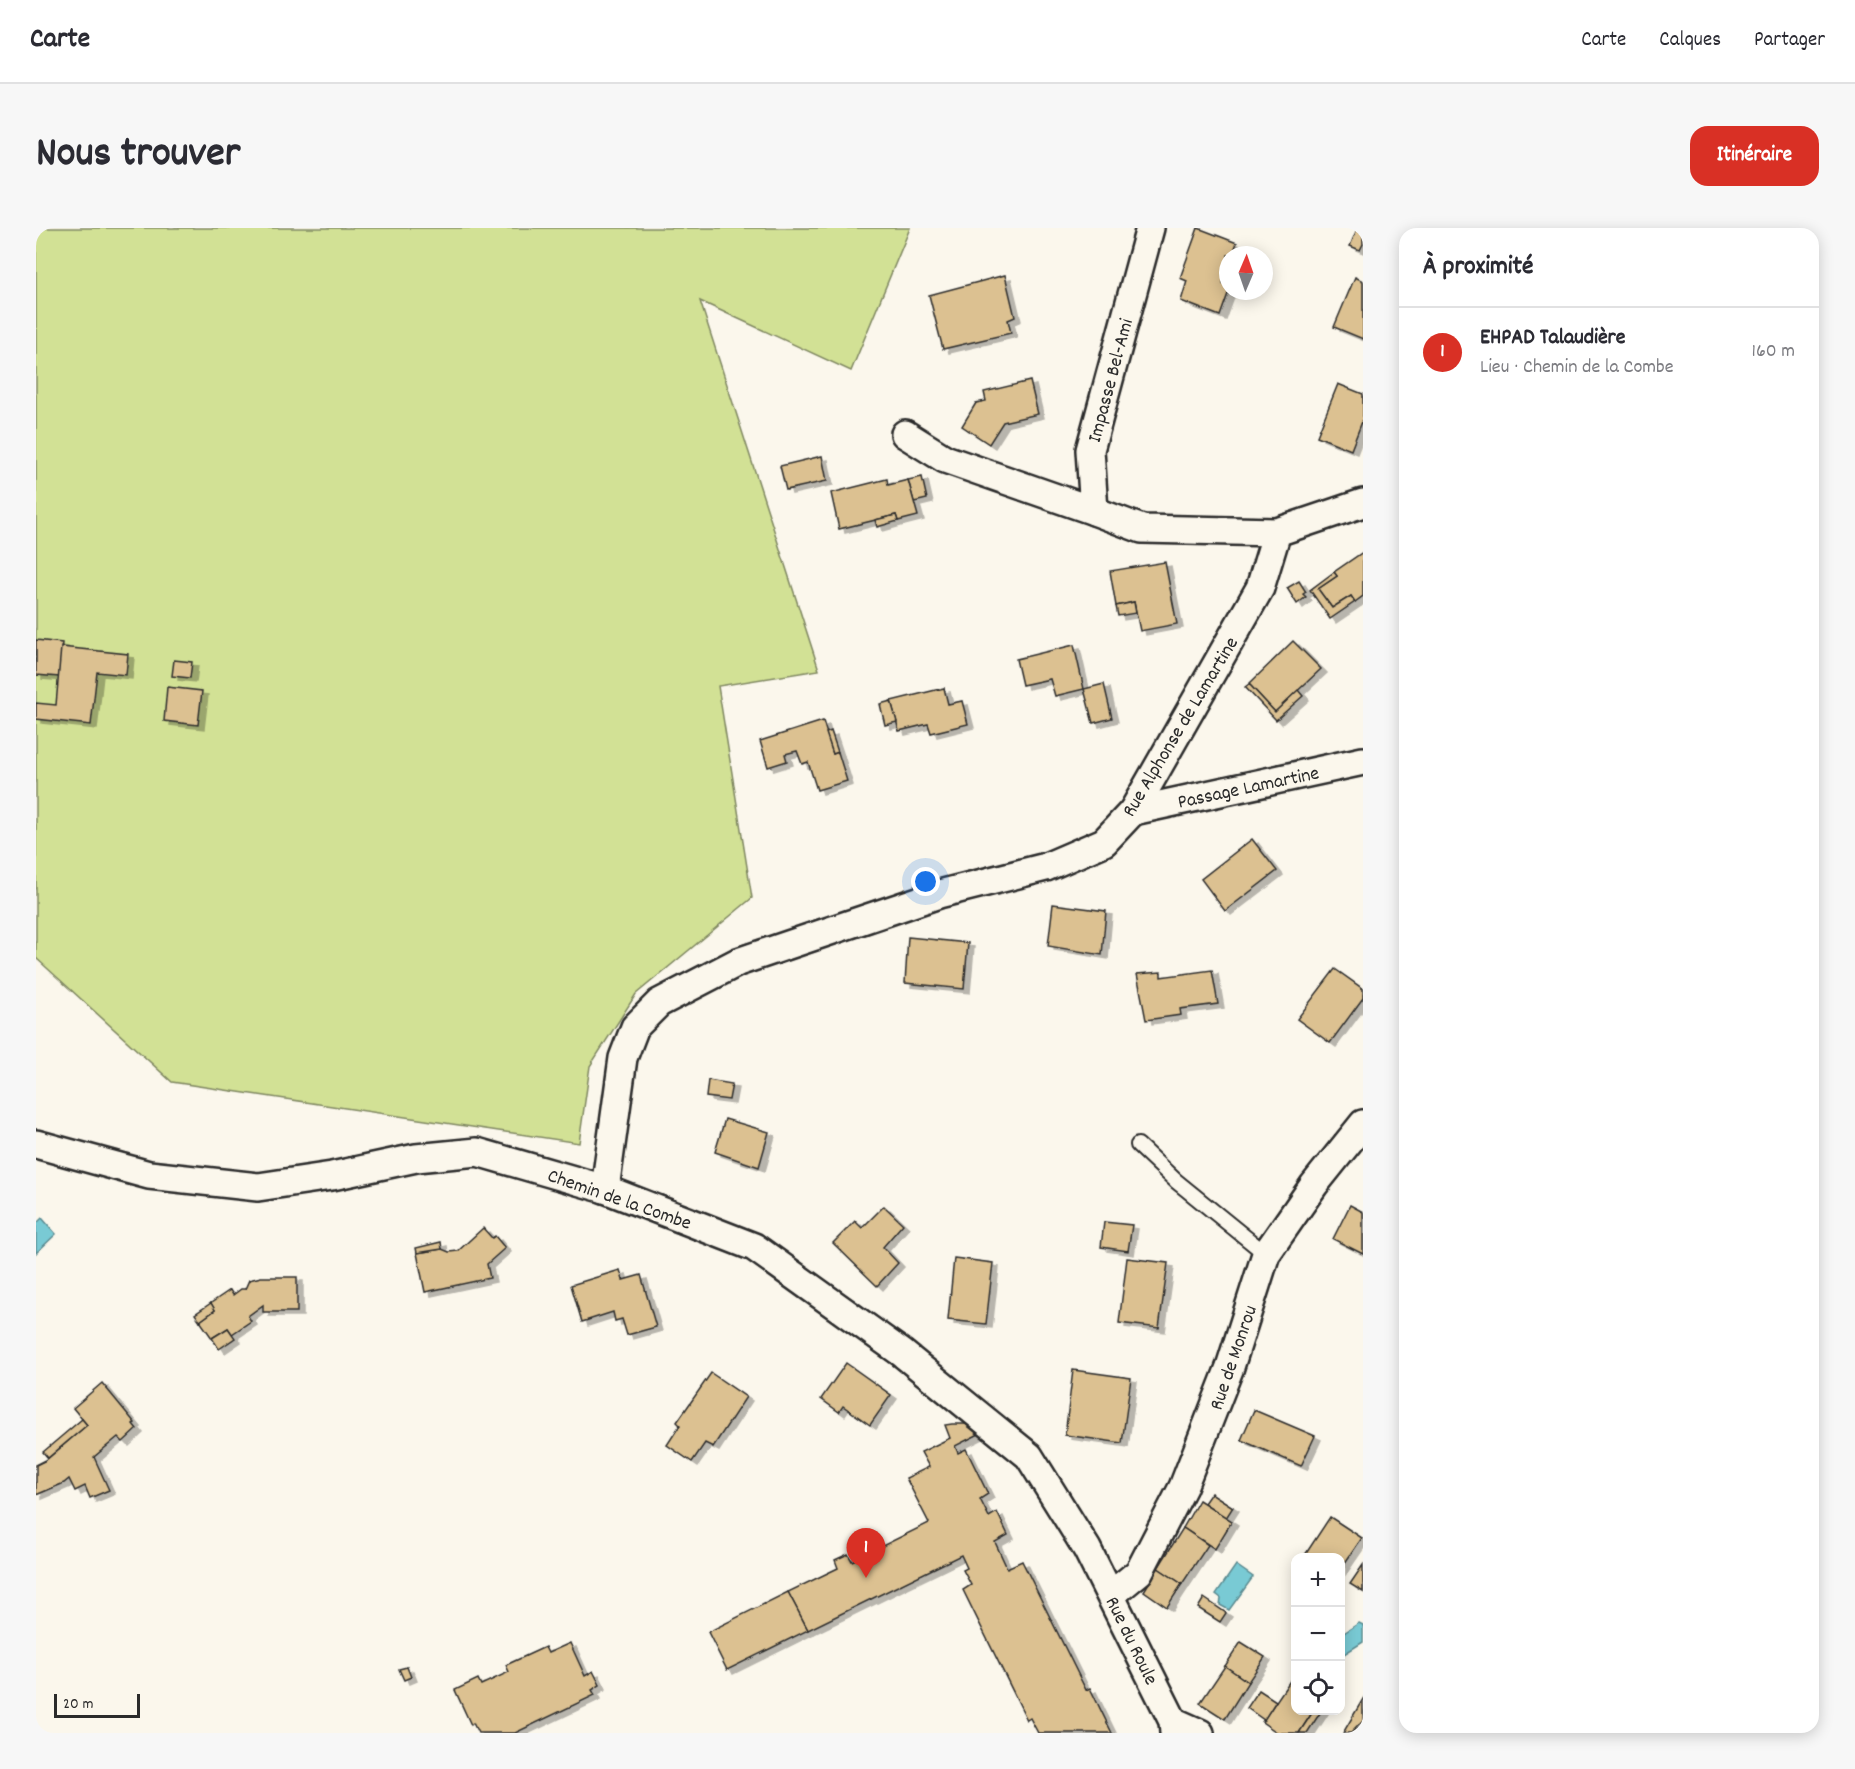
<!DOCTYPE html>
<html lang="fr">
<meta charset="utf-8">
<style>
body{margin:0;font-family:Dekko,sans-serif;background:#f7f7f7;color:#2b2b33}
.controls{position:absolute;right:18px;bottom:18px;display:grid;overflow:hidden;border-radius:12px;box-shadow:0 3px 15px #0003}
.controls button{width:54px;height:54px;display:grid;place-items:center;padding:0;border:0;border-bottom:2px solid #e1e1e2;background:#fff;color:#2b2b33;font:30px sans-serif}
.compass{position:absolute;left:1183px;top:18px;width:54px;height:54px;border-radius:50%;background:#fff;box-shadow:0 3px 15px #0003;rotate:2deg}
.scale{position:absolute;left:18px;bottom:15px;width:86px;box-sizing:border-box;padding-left:6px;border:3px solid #2b2b2b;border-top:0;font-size:16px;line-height:21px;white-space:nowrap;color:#2b2b2b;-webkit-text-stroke:4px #fbf7ec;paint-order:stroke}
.you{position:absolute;left:890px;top:654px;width:21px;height:21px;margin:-15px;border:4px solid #fff;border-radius:50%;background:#1a73e8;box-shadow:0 0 0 9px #1a73e833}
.badge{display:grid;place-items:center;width:39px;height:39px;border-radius:50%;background:#d93025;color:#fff;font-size:20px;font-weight:700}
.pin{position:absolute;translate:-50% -50px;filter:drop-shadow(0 2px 3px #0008)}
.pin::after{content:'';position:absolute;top:32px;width:21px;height:18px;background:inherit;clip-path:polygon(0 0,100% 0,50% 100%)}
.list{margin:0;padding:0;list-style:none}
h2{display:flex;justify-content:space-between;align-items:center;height:78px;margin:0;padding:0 24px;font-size:26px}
h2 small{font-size:20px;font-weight:400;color:#7c7c81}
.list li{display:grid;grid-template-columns:39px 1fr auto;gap:18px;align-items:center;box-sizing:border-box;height:90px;padding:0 24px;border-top:2px solid #e1e1e2}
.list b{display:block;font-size:22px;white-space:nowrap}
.list p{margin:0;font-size:20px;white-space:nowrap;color:#7c7c81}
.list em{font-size:20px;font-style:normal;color:#7c7c81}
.icon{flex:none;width:33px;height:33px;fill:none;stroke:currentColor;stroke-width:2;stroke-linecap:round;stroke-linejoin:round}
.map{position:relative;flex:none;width:1327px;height:1505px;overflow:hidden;border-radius:18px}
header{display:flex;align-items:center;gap:36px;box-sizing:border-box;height:84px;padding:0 30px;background:#fff;border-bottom:2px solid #e1e1e2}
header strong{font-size:28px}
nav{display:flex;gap:33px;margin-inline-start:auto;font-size:21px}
.intro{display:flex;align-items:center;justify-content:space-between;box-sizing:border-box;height:144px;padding:0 36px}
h1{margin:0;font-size:42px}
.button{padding:15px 27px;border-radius:18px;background:#d93025;color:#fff;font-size:21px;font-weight:700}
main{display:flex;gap:36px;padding:0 36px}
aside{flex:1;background:#fff;border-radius:18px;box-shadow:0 3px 15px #0003}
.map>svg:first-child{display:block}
.green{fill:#d2e195;stroke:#7e8660;stroke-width:1.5}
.water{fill:#79cad4;stroke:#5a8a90;stroke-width:1.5}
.building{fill:#dcc191;stroke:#2b2b2b;stroke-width:1.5;filter:url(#shadow)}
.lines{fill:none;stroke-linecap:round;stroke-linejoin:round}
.service-casing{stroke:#2b2b2b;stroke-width:18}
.minor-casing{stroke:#2b2b2b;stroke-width:32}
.service{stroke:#fbf7ec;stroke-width:14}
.minor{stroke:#fbf7ec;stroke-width:27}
.labels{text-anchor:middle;stroke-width:6;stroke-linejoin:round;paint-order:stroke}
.street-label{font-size:20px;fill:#2b2b2b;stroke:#fbf7ec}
</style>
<header>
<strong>Carte</strong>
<nav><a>Carte</a><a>Calques</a><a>Partager</a></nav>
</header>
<div class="intro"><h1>Nous trouver</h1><a class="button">Itinéraire</a></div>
<main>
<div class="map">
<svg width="1327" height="1505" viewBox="0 0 1327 1505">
<defs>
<filter id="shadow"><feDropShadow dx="6" dy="4" stdDeviation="0" flood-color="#0004"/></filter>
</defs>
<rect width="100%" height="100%" fill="#fbf7ec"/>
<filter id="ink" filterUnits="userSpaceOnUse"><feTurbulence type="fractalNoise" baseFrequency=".0167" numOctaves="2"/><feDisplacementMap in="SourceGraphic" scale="12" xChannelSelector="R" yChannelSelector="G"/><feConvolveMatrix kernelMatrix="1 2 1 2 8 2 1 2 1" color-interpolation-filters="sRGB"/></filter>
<g filter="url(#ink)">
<path class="green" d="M 0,0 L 874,0 L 815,143 L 664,73 L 783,442 L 682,458 L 716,670 L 600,766 L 554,838 L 543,915 L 136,854 L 0,730 Z"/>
<g class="water">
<path d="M 6,990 L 20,1006 L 0,1025 L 0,996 Z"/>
<path d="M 1200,1337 L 1217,1349 L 1193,1382 L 1184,1377 L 1185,1370 L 1180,1366 Z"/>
<path d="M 1323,1395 L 1327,1397 L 1327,1414 L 1305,1428 L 1305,1407 Z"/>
</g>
<g class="building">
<path d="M 1162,0 L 1201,15 L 1196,27 L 1192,27 L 1192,40 L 1187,55 L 1192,57 L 1193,63 L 1184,88 L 1145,73 L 1151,53 L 1144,50 Z"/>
<path d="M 1321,1 L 1327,4 L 1327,16 L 1324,22 L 1314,18 Z"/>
<path d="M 969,47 L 979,89 L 972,92 L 975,105 L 907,121 L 893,67 Z"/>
<path d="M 1319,49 L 1327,53 L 1327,111 L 1298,99 Z"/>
<path d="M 994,153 L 1002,186 L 967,194 L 953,216 L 926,198 L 940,175 L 950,173 L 948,164 Z"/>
<path d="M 1302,156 L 1327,166 L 1327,191 L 1315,222 L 1281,208 Z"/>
<path d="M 786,228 L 791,253 L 750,262 L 744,238 Z"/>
<path d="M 886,249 L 891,271 L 878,274 L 872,252 Z"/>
<path d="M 851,251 L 852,257 L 872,252 L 882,288 L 862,293 L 860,287 L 803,301 L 795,265 Z"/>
<path d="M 860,287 L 862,293 L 841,299 L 839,292 Z"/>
<path d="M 1327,324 L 1327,368 L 1319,374 L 1315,368 L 1296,380 L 1282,361 L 1301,348 L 1298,344 Z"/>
<path d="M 1129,334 L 1141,396 L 1104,403 L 1098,374 L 1080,378 L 1074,343 Z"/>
<path d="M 1298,344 L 1301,348 L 1282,361 L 1296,380 L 1315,368 L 1319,374 L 1294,391 L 1274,362 Z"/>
<path d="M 1263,353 L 1270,364 L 1267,366 L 1270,369 L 1261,376 L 1251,360 Z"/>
<path d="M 1098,374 L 1100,385 L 1082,388 L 1080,378 Z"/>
<path d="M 0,412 L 26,415 L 23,449 L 0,447 Z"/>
<path d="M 1257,413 L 1285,441 L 1239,484 L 1213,456 Z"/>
<path d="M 1038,417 L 1048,461 L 1019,468 L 1014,451 L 986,457 L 980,431 Z"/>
<path d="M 25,419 L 92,426 L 90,447 L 61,444 L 55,497 L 0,491 L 0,475 L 20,477 Z"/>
<path d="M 138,432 L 156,434 L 154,450 L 136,448 Z"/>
<path d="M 1068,456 L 1076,490 L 1057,495 L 1048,461 Z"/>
<path d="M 1213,456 L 1239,484 L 1262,462 L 1267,468 L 1240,492 L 1209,459 Z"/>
<path d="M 131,459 L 166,463 L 162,497 L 128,493 Z"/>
<path d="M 908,460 L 912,476 L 926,473 L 932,496 L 895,505 L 892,496 L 863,503 L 855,473 Z"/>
<path d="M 855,473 L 861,494 L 849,497 L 844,476 Z"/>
<path d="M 787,493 L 797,526 L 802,524 L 811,553 L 781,562 L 772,534 L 766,536 L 761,523 L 749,526 L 751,533 L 732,539 L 724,513 Z"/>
<path d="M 795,503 L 802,524 L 797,526 L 790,505 Z"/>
<path d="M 1216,611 L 1241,643 L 1189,683 L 1165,651 Z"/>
<path d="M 1017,676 L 1070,683 L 1066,727 L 1012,718 Z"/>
<path d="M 872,709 L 932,715 L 928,761 L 869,755 Z"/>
<path d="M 1299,741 L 1327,761 L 1327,770 L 1294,815 L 1261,791 Z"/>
<path d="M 1176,742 L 1182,776 L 1144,781 L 1145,787 L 1110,792 L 1101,746 L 1125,744 L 1125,749 Z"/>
<path d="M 672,852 L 696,856 L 693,872 L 670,869 Z"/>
<path d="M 689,891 L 733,904 L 723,939 L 679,924 Z"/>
<path d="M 1314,977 L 1327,984 L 1327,1026 L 1297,1011 Z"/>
<path d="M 848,978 L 867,996 L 847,1019 L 862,1035 L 841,1058 L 797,1015 L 819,993 L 826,1000 Z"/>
<path d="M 1068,994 L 1096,997 L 1092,1023 L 1065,1019 Z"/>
<path d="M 447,1000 L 456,1010 L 459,1008 L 469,1020 L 451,1036 L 454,1050 L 389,1064 L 381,1025 L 406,1021 L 413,1024 L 422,1023 Z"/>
<path d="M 405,1014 L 406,1021 L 381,1025 L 380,1020 Z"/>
<path d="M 918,1030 L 957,1035 L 950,1096 L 912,1092 Z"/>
<path d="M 1091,1030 L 1132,1035 L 1123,1100 L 1083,1095 Z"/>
<path d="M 584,1042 L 587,1052 L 605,1047 L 620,1099 L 591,1107 L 586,1091 L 579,1093 L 577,1084 L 546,1094 L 535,1057 Z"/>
<path d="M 225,1049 L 261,1049 L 261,1084 L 227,1084 L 227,1077 L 212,1088 L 215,1093 L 196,1106 L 192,1100 L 176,1110 L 164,1093 L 179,1082 L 175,1075 L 194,1062 L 197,1067 L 205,1061 L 209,1061 L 213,1052 Z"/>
<path d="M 175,1075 L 179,1082 L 164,1093 L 159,1086 Z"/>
<path d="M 192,1100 L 199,1110 L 183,1121 L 176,1110 Z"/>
<path d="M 810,1135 L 855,1167 L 834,1197 L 807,1178 L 803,1184 L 785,1171 Z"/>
<path d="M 1037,1142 L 1095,1150 L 1086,1215 L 1029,1207 Z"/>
<path d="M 675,1145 L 710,1169 L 677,1219 L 669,1215 L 656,1234 L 631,1217 L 644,1197 L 641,1194 Z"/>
<path d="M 66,1155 L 99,1195 L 97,1196 L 101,1201 L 87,1214 L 82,1209 L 58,1229 L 73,1262 L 54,1270 L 49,1258 L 39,1263 L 33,1251 L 28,1255 L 0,1267 L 0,1237 L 10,1232 L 51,1197 L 37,1180 Z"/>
<path d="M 1218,1182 L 1279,1208 L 1265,1238 L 1205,1212 Z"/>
<path d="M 46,1191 L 51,1197 L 12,1230 L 7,1224 Z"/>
<path d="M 916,1196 L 930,1196 L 943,1206 L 919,1218 L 922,1225 L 930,1221 L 952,1266 L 944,1271 L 953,1289 L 961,1284 L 972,1307 L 959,1314 L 971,1340 L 986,1333 L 1050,1462 L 1054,1460 L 1076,1505 L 1002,1505 L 994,1490 L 991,1492 L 927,1362 L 935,1357 L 927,1342 L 931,1340 L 925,1327 L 772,1402 L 752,1364 L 802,1340 L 799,1332 L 812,1326 L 816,1333 L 893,1295 L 870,1250 L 893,1239 L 885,1224 L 914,1210 L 909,1197 Z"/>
<path d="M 1175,1265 L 1197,1279 L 1190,1290 L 1168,1275 Z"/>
<path d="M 1163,1272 L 1196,1293 L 1179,1321 L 1147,1300 Z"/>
<path d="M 1294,1289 L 1326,1310 L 1304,1342 L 1304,1330 L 1267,1330 Z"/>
<path d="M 1147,1300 L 1172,1317 L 1146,1356 L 1122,1340 Z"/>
<path d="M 1327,1337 L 1327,1364 L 1314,1356 Z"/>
<path d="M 1122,1340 L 1146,1356 L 1131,1379 L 1108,1363 Z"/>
<path d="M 752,1364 L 772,1402 L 691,1442 L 672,1404 Z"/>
<path d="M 1168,1370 L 1190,1385 L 1184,1394 L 1162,1380 Z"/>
<path d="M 1205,1414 L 1229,1429 L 1212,1454 L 1189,1438 Z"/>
<path d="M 534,1415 L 549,1448 L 557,1443 L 564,1457 L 556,1462 L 559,1467 L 479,1505 L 442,1505 L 437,1495 L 435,1497 L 419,1462 L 442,1451 L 445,1457 L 473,1444 L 470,1437 L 509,1419 L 512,1425 Z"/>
<path d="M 1189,1438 L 1212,1454 L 1189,1491 L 1164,1475 Z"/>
<path d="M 371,1439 L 375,1449 L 368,1452 L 363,1441 Z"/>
<path d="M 1260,1444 L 1260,1482 L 1278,1482 L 1263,1505 L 1242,1505 L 1226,1494 Z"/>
<path d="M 1223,1462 L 1240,1473 L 1228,1492 L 1211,1480 Z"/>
<path d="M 1327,1471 L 1327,1493 L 1315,1505 L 1307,1505 Z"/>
<path d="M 1278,1482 L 1286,1482 L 1271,1505 L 1263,1505 Z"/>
</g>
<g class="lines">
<defs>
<path id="service" d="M 1102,917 L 1140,953 L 1230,1026"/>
<g id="minor">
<path d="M 869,206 L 909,231 L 1058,283 L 1054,222 L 1114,0"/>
<path d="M 1058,283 L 1106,301 L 1241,304"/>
<path d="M 1097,583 L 1327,533"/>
<path d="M 0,916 L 113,947 L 222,959 L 296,948 L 380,930 L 441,924 L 569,961 L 718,1019 L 866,1125 L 993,1228 L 1051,1321 L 1137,1493 L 1138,1505"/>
<path d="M 569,961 L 587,830 L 599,799 L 623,775 L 702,734 L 903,666 L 1010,639 L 1068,614 L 1097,583 L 1224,360 L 1241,304 L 1327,275"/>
<path d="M 1075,1367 L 1103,1344 L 1147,1259 L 1194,1139 L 1230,1026 L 1278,957 L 1327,896"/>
<path d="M 1137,1493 L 1164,1505"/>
</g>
</defs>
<use href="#service" class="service-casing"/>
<use href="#minor" class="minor-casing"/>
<use href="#service" class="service"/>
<use href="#minor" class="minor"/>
</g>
</g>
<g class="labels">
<g class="street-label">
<text transform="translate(1073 152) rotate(-75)" y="7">Impasse Bel-Ami</text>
<text transform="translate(1143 498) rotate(-59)" y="7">Rue Alphonse de Lamartine</text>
<text transform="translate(1212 558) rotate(-12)" y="7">Passage Lamartine</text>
<text transform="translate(584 970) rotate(19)" y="7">Chemin de la Combe</text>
<text transform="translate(1196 1129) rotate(-71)" y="7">Rue de Monrou</text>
<text transform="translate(1097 1412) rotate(64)" y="7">Rue du Roule</text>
</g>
</g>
</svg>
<div class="controls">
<button>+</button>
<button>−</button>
<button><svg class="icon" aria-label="locate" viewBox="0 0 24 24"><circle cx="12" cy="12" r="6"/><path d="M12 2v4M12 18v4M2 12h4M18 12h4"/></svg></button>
</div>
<svg class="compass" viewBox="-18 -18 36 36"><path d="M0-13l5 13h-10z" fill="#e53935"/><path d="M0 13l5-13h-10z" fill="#7c7c81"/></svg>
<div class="scale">20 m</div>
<div class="you"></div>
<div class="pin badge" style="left:830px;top:1350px">1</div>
</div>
<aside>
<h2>À proximité<small></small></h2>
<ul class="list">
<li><span class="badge">1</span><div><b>EHPAD Talaudière</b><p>Lieu · Chemin de la Combe</p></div><em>160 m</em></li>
</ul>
</aside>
</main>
